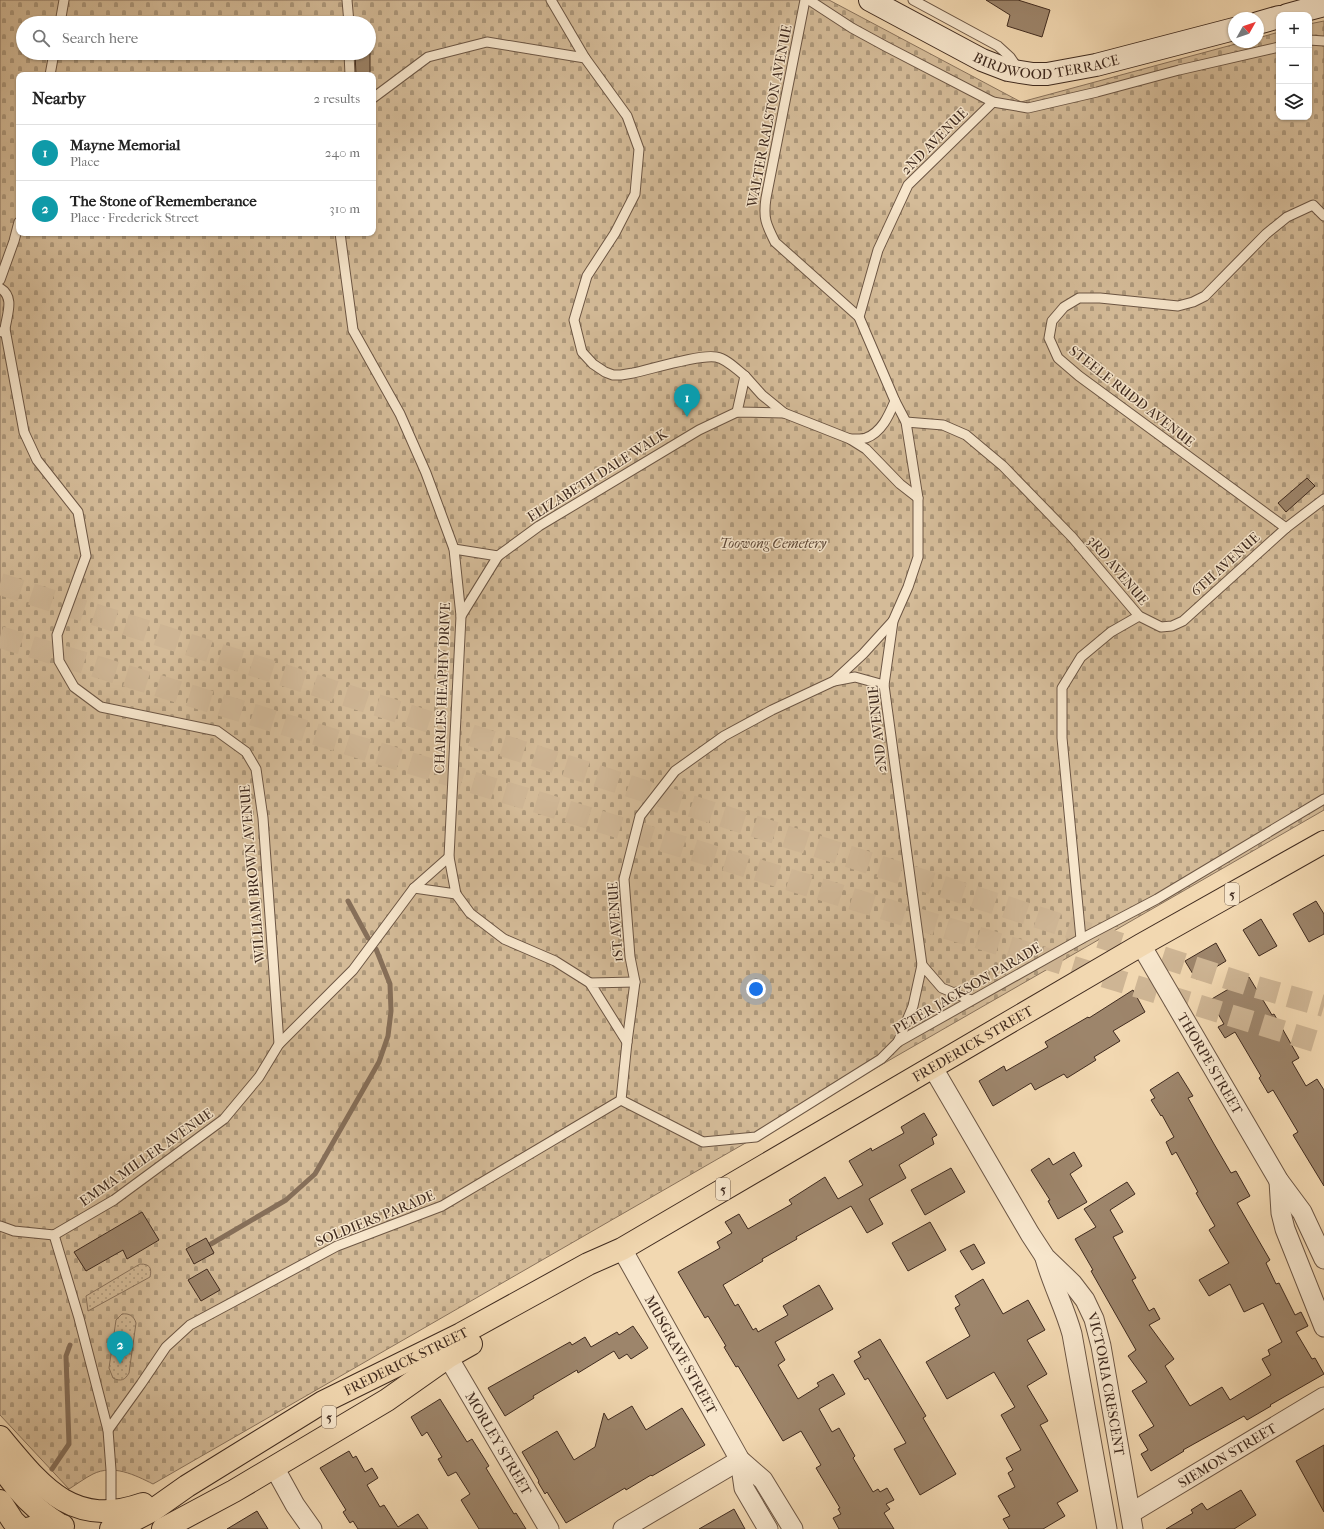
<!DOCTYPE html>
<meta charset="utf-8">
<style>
body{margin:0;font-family:"IM FELL French Canon",serif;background:#f2f2f2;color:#222}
.controls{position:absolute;right:12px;top:12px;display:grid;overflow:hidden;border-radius:8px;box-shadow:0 1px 3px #0004}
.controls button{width:36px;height:36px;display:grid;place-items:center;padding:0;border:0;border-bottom:1px solid #e0e0e0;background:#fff;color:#222;font:20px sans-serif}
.compass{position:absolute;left:1228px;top:12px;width:36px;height:36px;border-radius:50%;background:#fff;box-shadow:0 1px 3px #0004;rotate:50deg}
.you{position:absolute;left:756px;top:989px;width:14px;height:14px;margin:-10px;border:3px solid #fff;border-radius:50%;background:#1a73e8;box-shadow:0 0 0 6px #1a73e833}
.badge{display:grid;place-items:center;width:26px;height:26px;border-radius:50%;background:#8f2418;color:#fff;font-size:13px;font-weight:700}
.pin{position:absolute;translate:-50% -33px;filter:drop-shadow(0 1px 2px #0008)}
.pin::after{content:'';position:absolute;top:21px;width:14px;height:12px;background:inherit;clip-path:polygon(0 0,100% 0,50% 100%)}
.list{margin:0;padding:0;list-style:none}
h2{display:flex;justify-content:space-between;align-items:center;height:52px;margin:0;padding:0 16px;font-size:17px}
h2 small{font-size:13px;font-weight:400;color:#767676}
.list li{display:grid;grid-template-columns:26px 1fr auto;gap:12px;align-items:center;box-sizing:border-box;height:56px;padding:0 16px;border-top:1px solid #e0e0e0}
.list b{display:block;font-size:15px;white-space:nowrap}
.list p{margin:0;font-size:13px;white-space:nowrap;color:#767676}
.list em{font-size:13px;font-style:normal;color:#767676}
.icon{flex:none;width:22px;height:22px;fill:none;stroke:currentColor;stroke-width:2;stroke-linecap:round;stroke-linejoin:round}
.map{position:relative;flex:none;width:1324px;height:1529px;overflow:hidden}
.search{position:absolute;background:#fff;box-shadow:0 1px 3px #0004;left:16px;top:16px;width:360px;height:44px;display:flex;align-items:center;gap:10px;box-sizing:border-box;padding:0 14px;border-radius:22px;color:#767676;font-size:15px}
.panel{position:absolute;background:#fff;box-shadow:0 1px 3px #0004;left:16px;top:72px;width:360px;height:164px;border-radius:8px}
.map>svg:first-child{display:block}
.cemetery{fill:url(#cemetery-stones);stroke:#8a735c;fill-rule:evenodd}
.garden{fill:url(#garden-dots);stroke:#8a735c}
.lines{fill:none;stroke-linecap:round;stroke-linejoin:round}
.stream{stroke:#866f59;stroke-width:5}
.building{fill:#9d856b;stroke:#402b1f}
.highway-tunnel{stroke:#ceb594;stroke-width:22;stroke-dasharray:22 11;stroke-linecap:butt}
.lane-casing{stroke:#6c5644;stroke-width:11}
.street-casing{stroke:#6c5644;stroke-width:21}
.secondary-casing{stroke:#402b1f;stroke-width:24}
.highway-casing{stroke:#402b1f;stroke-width:24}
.lane{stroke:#f7e6cc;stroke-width:9}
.street{stroke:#f7e6cc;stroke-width:19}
.secondary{stroke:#f7e6cc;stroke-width:22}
.highway{stroke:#f2d8b1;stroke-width:22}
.labels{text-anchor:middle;stroke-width:3;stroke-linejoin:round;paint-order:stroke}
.shield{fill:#f7e6cc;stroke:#776353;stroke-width:1}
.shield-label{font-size:13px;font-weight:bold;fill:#402b1f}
.street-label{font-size:14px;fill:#402b1f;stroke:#f7e6cc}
.park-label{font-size:14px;font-style:italic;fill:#5e4837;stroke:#f7e6cc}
</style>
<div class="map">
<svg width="1324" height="1529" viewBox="0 0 1324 1529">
<defs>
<pattern id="cemetery-stones" width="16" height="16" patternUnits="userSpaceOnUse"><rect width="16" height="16" fill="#d4bb98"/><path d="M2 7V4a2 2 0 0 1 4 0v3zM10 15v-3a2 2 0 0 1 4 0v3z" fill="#ad987b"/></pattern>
<pattern id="garden-dots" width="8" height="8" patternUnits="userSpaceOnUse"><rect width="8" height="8" fill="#d4bb98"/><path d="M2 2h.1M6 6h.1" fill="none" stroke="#ad987b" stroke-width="1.8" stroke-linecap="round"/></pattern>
</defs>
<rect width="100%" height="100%" fill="#f2d8b1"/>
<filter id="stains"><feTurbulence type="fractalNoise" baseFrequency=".005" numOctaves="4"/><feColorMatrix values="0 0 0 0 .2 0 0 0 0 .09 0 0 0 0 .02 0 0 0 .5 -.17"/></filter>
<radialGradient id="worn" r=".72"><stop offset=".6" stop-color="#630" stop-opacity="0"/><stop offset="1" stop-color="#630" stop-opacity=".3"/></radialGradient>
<path class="cemetery" d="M 0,0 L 829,0 L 1021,102 L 1243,42 L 1258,42 L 1258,38 L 1279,32 L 1279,117 L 1309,117 L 1309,24 L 1324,21 L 1324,810 L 153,1484 C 135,1475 113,1464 93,1474 C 85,1478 77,1484 69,1489 L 0,1415 ZM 23,23 L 369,23 L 369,53 L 23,53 ZM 19,75 L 373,75 L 373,233 L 19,233 Z"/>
<g class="garden">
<path d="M 140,1264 C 150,1264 152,1268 150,1277 L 88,1311 L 86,1296 Z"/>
<path d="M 122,1314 C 129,1313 134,1316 136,1323 L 129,1373 C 125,1380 121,1382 113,1378 L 109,1368 L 116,1320 Z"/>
</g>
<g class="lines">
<g class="stream">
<path d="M 348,901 L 368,938"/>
<path d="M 211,1244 L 286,1200 L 315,1174 L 379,1062 L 388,1036 L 391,1011 L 390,984 L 376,949"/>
<path d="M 52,1469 L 69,1444 L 66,1356 L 70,1345"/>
</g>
</g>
<g class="building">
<path d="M 986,0 L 1018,0 L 1050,10 L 1042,37 L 1007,26 L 1010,15 Z"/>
<path d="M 355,53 L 370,53 L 370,75 L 356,75 Z"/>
<path d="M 1307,478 L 1315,486 L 1286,512 L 1278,503 Z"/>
<path d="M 1316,901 L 1324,914 L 1324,934 L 1309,942 L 1293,914 Z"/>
<path d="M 1261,919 L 1277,946 L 1259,956 L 1243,930 Z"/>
<path d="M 1216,943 L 1226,961 L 1196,979 L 1185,961 Z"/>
<path d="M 1249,977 L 1272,1015 L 1274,1014 L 1299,1058 L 1292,1062 L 1306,1086 L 1317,1079 L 1324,1090 L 1324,1186 L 1293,1135 L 1298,1132 L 1273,1090 L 1268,1093 L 1259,1078 L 1261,1076 L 1235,1032 L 1225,1038 L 1218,1027 L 1224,1024 L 1210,1000 Z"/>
<path d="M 1133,990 L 1145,1012 L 1113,1031 L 1120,1041 L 1094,1057 L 1096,1060 L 1067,1078 L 1064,1074 L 1035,1090 L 1031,1083 L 993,1106 L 979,1081 L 1004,1066 L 1006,1071 L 1048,1047 L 1045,1042 L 1088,1017 L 1089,1018 Z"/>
<path d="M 1178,1072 L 1193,1096 L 1188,1098 L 1214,1144 L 1231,1173 L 1236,1171 L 1250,1196 L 1237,1203 L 1270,1260 L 1266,1263 L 1276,1284 L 1279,1283 L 1295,1315 L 1301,1312 L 1308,1326 L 1296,1332 L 1312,1359 L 1315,1358 L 1324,1374 L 1270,1405 L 1271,1406 L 1247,1420 L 1244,1416 L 1183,1450 L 1184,1451 L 1151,1471 L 1141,1454 L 1148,1450 L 1139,1435 L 1154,1426 L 1132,1391 L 1147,1382 L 1128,1356 L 1136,1350 L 1091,1271 L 1093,1270 L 1075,1239 L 1096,1227 L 1084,1209 L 1127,1182 L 1135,1194 L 1110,1210 L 1123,1232 L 1113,1237 L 1136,1278 L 1132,1280 L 1149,1311 L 1154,1308 L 1160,1319 L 1149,1325 L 1174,1359 L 1165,1366 L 1190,1406 L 1222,1387 L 1230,1400 L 1271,1375 L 1262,1359 L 1270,1355 L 1268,1350 L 1282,1342 L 1263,1303 L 1244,1312 L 1230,1284 L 1209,1296 L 1199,1280 L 1229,1263 L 1209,1230 L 1215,1226 L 1196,1193 L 1198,1192 L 1176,1152 L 1172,1155 L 1166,1142 L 1174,1137 L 1162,1115 L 1161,1116 L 1151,1100 L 1155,1098 L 1150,1090 Z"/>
<path d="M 924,1113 L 937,1135 L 932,1138 L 934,1144 L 899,1165 L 906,1178 L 869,1199 L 883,1224 L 867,1233 L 851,1206 L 796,1237 L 797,1239 L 762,1259 L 763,1261 L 723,1285 L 735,1306 L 738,1304 L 753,1330 L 756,1328 L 758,1332 L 788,1315 L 783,1306 L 819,1285 L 833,1309 L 775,1342 L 785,1360 L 778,1365 L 798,1399 L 819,1386 L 817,1383 L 833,1374 L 845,1394 L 819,1409 L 832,1432 L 839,1428 L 855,1456 L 853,1458 L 873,1492 L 878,1489 L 880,1492 L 887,1488 L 894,1500 L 886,1504 L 890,1509 L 884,1513 L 894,1529 L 839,1529 L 833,1518 L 841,1514 L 838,1509 L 840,1508 L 816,1468 L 821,1465 L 801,1431 L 783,1441 L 738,1366 L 736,1367 L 724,1347 L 726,1346 L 708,1316 L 705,1318 L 678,1272 L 720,1248 L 717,1242 L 732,1233 L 725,1222 L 739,1214 L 748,1229 L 792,1204 L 789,1200 L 825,1177 L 838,1199 L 863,1185 L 849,1161 L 871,1148 L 872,1151 L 904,1133 L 901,1127 Z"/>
<path d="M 1074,1152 L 1082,1166 L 1070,1174 L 1087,1202 L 1058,1219 L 1048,1201 L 1050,1200 L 1031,1170 L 1049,1158 L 1053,1165 Z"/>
<path d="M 951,1168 L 965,1192 L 925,1215 L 911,1190 Z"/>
<path d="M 142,1212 L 159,1240 L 127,1259 L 123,1250 L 86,1271 L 74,1252 Z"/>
<path d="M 930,1222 L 946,1250 L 908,1271 L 892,1243 Z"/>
<path d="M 206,1238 L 214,1253 L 194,1264 L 186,1249 Z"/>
<path d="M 974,1244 L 985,1263 L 972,1270 L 960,1251 Z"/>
<path d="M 207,1269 L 220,1290 L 201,1301 L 188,1280 Z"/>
<path d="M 983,1279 L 1003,1314 L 1028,1300 L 1045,1330 L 1027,1340 L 1047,1374 L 1027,1386 L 1048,1421 L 1040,1425 L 1078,1491 L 1057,1503 L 1065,1516 L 1043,1529 L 1009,1529 L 1003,1519 L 1010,1516 L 998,1496 L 1015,1487 L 1008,1473 L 1013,1470 L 1006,1458 L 1021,1450 L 1001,1415 L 1015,1407 L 994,1372 L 947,1399 L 926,1362 L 970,1336 L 955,1308 L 960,1305 L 955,1296 Z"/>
<path d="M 633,1326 L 648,1348 L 631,1359 L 627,1354 L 619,1359 L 614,1351 L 578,1373 L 577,1370 L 533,1396 L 534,1398 L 505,1416 L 488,1388 L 570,1342 L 572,1345 L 585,1337 L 591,1347 L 617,1332 L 619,1335 Z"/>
<path d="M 880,1339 L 926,1416 L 923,1418 L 956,1474 L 920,1495 L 894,1449 L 906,1443 L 868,1378 L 865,1380 L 854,1361 L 861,1357 L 858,1352 Z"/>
<path d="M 440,1399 L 467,1442 L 472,1439 L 489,1466 L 486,1468 L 514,1514 L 516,1513 L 526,1529 L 479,1529 L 461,1500 L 470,1494 L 456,1472 L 448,1476 L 438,1459 L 442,1457 L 427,1432 L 422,1436 L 411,1417 Z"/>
<path d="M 632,1406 L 646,1430 L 682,1408 L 705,1445 L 652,1476 L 651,1475 L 626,1490 L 625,1488 L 566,1523 L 547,1492 L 545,1494 L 538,1482 L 539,1481 L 522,1452 L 557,1431 L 574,1460 L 595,1447 L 604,1413 L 608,1420 Z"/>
<path d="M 1324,1445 L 1324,1512 L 1296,1461 Z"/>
<path d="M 349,1451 L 353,1458 L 356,1456 L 365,1472 L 372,1468 L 378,1478 L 367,1485 L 380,1507 L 384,1505 L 398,1527 L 418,1514 L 428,1529 L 358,1529 L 353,1521 L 350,1523 L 343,1512 L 346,1510 L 320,1468 Z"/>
<path d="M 1241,1490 L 1256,1515 L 1234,1529 L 1166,1529 L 1193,1513 L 1191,1510 L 1202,1503 L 1207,1510 Z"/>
<path d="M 734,1509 L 745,1529 L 699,1529 Z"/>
<path d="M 257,1511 L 268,1529 L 227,1529 Z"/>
</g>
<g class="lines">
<g class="highway-tunnel">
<path d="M 0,584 L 1249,985 L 1324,1006"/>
<path d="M 0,637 L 1324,1044"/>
</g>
<defs>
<g id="lane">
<path d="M 347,0 L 349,23"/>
<path d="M 551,0 L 585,58"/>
<path d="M 805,0 L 766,198 C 763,218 766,224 775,242 L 859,317 L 895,401 L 906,422 L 918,498 L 918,557 L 908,587 L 893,621 L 884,685 L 922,965"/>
<path d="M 809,0 L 852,28 L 885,46 L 993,102 L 1028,108 L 1097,92 L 1179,70 L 1279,47"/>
<path d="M 913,0 L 998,46 L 1010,57 L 1019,70"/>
<path d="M 60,23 L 64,0"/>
<path d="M 1309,40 L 1324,41"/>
<path d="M 349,53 L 350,75"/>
<path d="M 50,75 L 54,53"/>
<path d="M 373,98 L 428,57 L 487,42 L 585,58 L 627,116 L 639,149 L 635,194 L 615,233 L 587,276 L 574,320 L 582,352 L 593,364 L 605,372 L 613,375 L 621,375 L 633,373 C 652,369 699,354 716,357 C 727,359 736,369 745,376"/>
<path d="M 340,233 L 353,330 L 400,414 L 426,473 L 454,549 L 461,616 L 449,857 L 456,894 L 414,888"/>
<path d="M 0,280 L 14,241 L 19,222"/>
<path d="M 0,288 C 15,297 7,314 5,329 L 2,332"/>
<path d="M 859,317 L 878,250 L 908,185 L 993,102"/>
<path d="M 5,329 L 24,432 L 37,460 L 78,512 L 86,556 L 57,635 L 59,661 L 74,687 L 101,707 L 217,731 L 246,752 L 256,769 L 263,818 L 279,1044"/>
<path d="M 895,401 C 889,415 882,432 866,438 C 862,439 855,439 850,439 L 866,449 L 900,484 L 918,498"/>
<path d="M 737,412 L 745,376 L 762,395 L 784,413"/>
<path d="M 906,422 L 943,425 L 966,435 L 1003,466 L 1072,537 L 1139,616 L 1161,627 L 1172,626 L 1183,621 L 1286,528 L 1324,499"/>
<path d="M 1286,528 L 1079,376 L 1058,358 L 1049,338 L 1052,321 L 1064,307 L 1079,298 L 1100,298 L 1178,306 L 1193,302 L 1205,296 L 1266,234 L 1287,217 L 1313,205 L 1324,216"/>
<path d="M 454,549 L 498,556 L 461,616"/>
<path d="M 498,556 L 539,526 L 699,430 L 737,412 L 784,413 L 850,439"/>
<path d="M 884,685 L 855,677 L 834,681 L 863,654 L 893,621"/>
<path d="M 456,894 L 470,913 L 504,939 L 555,961 L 590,983"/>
<path d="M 1081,939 L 1062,738 L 1062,688 L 1081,657 L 1111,632 L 1139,616"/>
<path d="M 627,1042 L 590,983 L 635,982"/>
<path d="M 898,1042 L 913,1006 L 922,965 L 942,988 L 971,1000"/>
<path d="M 621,1100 L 703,1142 L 756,1137 L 881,1059 L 898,1042 L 1081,939 L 1157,899 L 1324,799"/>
<path d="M 621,1100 L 627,1042 L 635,982 L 630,957 L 624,879 L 640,816 L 675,771 L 724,736 L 772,710 L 834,681"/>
<path d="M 0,1226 L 14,1231 L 54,1235"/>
<path d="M 54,1235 L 114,1200 L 224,1119 L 259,1077 L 279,1044 L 353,970 L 414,888 L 449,857"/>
<path d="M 54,1235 L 79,1318 L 108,1430 L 111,1470 L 111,1511"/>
<path d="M 108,1430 L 141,1384 L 166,1347 L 190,1325 L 337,1246 L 442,1206 L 621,1100"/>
</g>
<g id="street">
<path id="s1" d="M 1141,945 L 1279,1181 L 1302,1212 L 1324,1259"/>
<path id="s2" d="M 933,1068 L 1030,1234 L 1045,1257 L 1072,1283 L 1085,1300 L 1094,1319 L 1101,1346 L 1133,1529"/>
<path d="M 1279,1181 L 1281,1213 L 1285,1229 L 1324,1327"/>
<path id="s3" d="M 622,1249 L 740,1460 L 763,1480 L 793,1529"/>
<path d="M 1045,1258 C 1052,1284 1065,1308 1072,1334 L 1107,1529"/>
<path id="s4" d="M 448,1357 L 549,1529"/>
<path d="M 740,1460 L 744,1488 L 768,1529"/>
<path d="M 274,1467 L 295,1505 L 312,1529"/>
<path id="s5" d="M 1131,1513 L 1324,1397"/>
<path d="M 623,1529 L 740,1460"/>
</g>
<g id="secondary">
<path id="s6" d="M 870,0 L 982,60 L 1008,70 L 1033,74 L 1047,74 L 1096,65 L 1234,29"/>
<path d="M 1287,15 L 1324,5"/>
<path d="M 1258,23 L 1279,17"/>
</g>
<g id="highway">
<path d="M 0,1437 C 41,1486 72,1529 143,1504"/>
<path d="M 0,1464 C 15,1489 35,1510 60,1525"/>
<path d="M 0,1501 L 13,1521 L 21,1529"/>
<path d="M 27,1529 L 45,1524 L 63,1526"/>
<path id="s7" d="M 111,1529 L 126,1524 L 153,1510 L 187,1486 L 323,1402 L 461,1334 L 588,1264 L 622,1249 L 1141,945 L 1324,842"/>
<path d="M 163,1529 L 234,1491 L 387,1400 L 448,1357 L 471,1344"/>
</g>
</defs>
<use href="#lane" class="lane-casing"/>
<use href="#street" class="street-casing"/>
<use href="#secondary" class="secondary-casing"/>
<use href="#highway" class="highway-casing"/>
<use href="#lane" class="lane"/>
<use href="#street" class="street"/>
<use href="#secondary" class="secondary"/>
<use href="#highway" class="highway"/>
</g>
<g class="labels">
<g class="shield">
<rect x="1225" y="883" width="14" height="22" rx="3"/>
<rect x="716" y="1178" width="14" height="22" rx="3"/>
<rect x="322" y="1406" width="14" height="22" rx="3"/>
</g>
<g class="shield-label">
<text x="1232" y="899">5</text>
<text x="723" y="1194">5</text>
<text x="329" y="1422">5</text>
</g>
<g class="street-label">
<text dy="5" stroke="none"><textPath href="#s6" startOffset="193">BIRDWOOD TERRACE</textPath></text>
<text transform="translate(769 116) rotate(-79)" y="5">WALTER RALSTON AVENUE</text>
<text transform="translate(934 141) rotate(-45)" y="5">2ND AVENUE</text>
<text transform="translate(1132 396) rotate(38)" y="5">STEELE RUDD AVENUE</text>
<text transform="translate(597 475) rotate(-32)" y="5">ELIZABETH DALE WALK</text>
<text transform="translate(1225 564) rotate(-42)" y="5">6TH AVENUE</text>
<text transform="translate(1118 570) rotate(50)" y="5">3RD AVENUE</text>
<text transform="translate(442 688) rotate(-88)" y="5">CHARLES HEAPHY DRIVE</text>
<text transform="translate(877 729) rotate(-96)" y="5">2ND AVENUE</text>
<text transform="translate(252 874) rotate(-95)" y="5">WILLIAM BROWN AVENUE</text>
<text transform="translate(615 922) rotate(-94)" y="5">1ST AVENUE</text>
<text transform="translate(967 988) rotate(-30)" y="5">PETER JACKSON PARADE</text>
<text dy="5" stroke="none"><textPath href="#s7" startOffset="990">FREDERICK STREET</textPath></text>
<text dy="5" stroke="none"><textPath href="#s1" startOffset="137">THORPE STREET</textPath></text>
<text transform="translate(146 1157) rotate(-35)" y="5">EMMA MILLER AVENUE</text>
<text transform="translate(375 1218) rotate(-22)" y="5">SOLDIERS PARADE</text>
<text dy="5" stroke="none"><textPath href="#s3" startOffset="121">MUSGRAVE STREET</textPath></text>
<text dy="5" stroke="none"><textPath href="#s7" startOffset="340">FREDERICK STREET</textPath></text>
<text dy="5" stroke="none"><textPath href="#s2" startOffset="366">VICTORIA CRESCENT</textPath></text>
<text dy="5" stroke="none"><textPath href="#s4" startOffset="100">MORLEY STREET</textPath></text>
<text dy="5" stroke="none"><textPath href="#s5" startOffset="112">SIEMON STREET</textPath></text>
</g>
<g class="park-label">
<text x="773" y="548">Toowong Cemetery</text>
</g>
</g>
<rect width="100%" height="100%" filter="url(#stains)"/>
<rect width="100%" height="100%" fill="url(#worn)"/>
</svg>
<div class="controls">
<button>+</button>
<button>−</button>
<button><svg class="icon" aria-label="layers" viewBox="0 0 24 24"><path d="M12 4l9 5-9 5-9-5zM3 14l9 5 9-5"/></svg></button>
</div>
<svg class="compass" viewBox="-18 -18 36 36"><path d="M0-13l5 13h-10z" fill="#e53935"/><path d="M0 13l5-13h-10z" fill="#767676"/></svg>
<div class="you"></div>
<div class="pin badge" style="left:687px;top:417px;background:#0f9aa8">1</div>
<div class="pin badge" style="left:120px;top:1364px;background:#0f9aa8">2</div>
<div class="search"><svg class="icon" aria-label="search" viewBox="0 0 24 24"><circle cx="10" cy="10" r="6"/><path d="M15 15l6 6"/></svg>Search here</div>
<section class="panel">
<h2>Nearby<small>2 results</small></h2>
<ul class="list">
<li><span class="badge" style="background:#0f9aa8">1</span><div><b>Mayne Memorial</b><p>Place</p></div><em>240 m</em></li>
<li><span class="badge" style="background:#0f9aa8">2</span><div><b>The Stone of Rememberance</b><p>Place · Frederick Street</p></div><em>310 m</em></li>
</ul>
</section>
</div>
